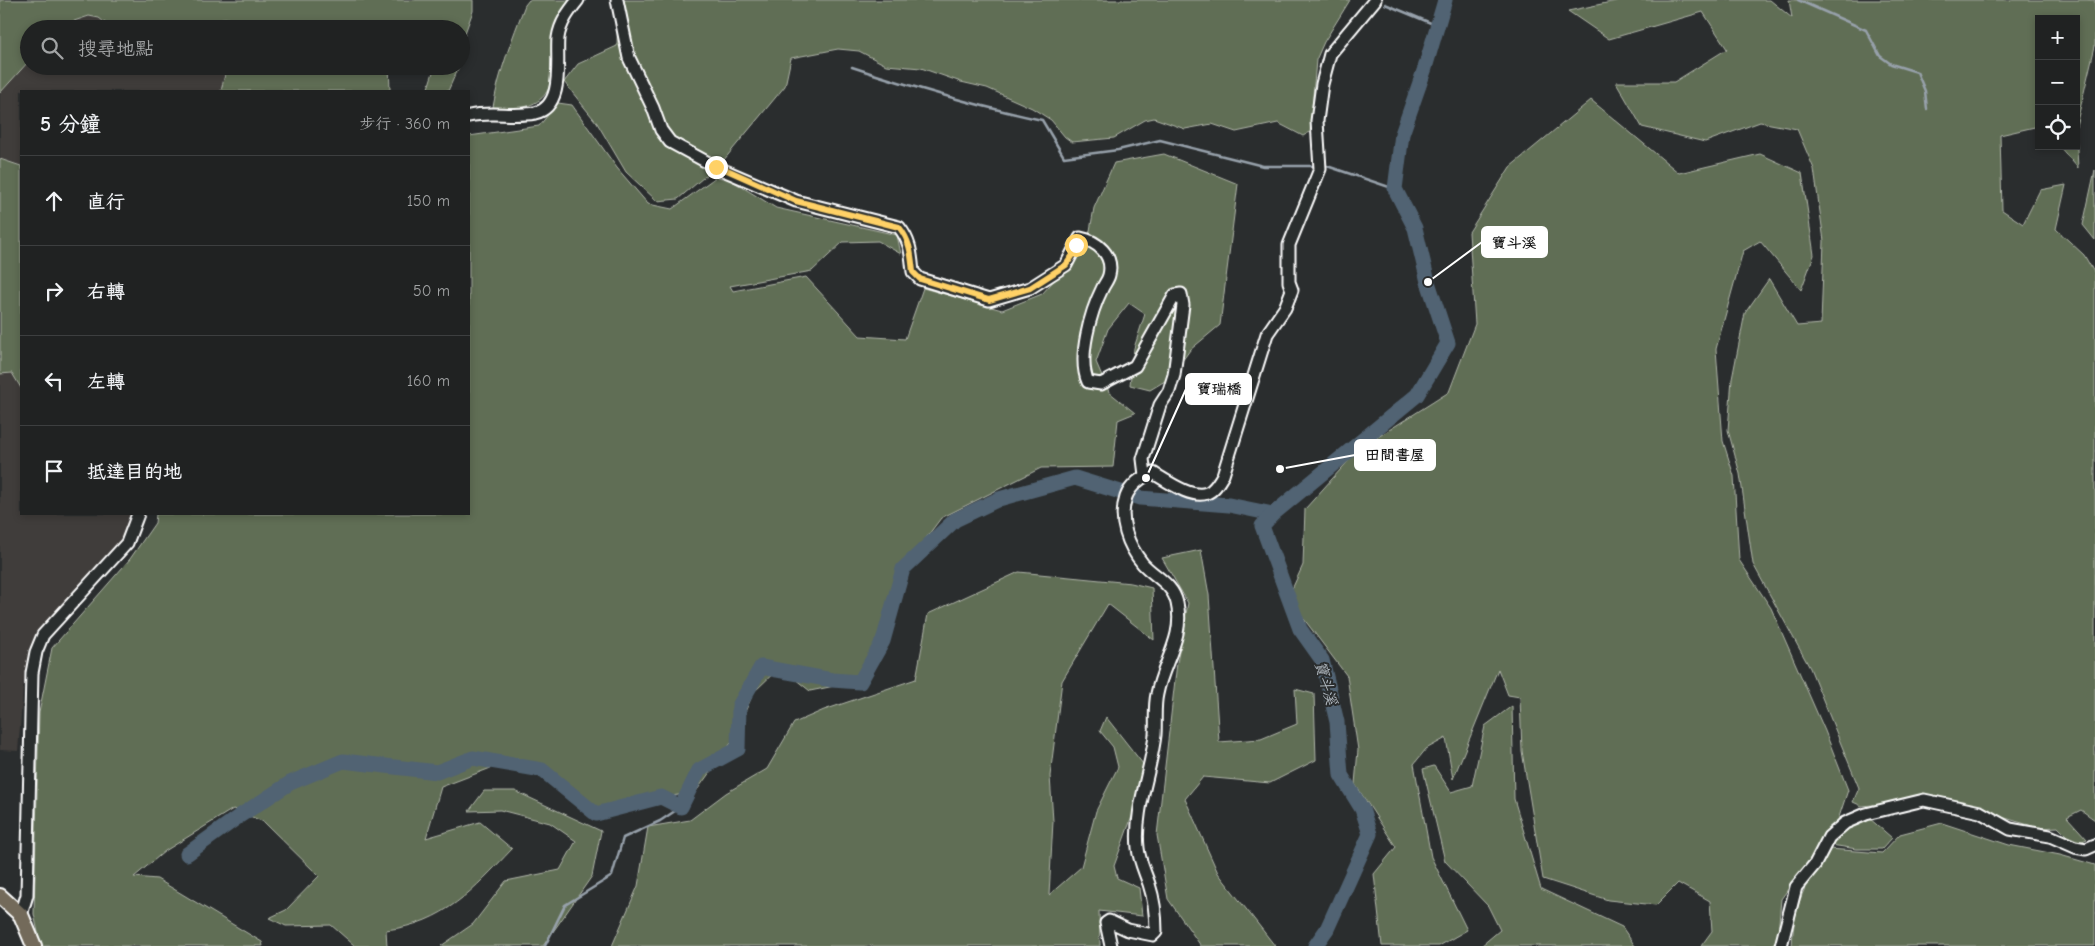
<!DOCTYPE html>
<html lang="zh-TW">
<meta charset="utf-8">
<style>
body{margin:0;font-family:"Comic Neue","LXGW WenKai TC",sans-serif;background:#2d2f2f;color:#f1f3f6}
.controls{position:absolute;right:15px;top:15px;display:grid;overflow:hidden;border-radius:0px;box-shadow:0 2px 8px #0003}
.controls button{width:45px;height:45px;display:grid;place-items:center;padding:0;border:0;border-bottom:1px solid #3d3f40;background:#202222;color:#f1f3f6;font:25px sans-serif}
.stop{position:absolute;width:15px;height:15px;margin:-11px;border:4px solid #ffd166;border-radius:50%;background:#fff}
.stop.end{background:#ffd166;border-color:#fff;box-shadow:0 1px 5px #0008}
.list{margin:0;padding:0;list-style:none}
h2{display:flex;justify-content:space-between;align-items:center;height:65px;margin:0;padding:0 20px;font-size:21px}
h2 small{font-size:16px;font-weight:400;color:#a2a4a5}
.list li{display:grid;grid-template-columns:32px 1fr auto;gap:15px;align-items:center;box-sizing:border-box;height:90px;padding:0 20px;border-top:1px solid #3d3f40}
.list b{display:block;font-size:19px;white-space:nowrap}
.list em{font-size:16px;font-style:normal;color:#a2a4a5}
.icon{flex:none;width:28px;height:28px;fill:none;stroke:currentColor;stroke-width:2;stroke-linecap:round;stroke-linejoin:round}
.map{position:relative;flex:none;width:2095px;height:946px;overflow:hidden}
.search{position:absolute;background:#202222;box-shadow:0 2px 8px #0003;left:20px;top:20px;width:450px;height:55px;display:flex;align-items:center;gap:12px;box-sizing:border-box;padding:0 18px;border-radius:28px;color:#a2a4a5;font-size:19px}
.panel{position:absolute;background:#202222;box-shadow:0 2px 8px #0003;left:20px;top:90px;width:450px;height:425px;border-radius:0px}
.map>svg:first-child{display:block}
.built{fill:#3f3c3a}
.green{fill:#616e55;stroke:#b0b6aa}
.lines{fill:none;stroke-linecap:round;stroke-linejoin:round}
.stream{stroke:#97a1ab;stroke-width:2.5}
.river{stroke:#516373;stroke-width:15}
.minor-casing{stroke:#fff;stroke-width:15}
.major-casing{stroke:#fff;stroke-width:18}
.minor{stroke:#2a2d2e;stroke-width:11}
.major{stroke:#736b5a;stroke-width:14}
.route{stroke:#ffd166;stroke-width:6}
.labels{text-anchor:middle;stroke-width:4;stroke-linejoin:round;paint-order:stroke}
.water-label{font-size:15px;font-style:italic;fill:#b1b9c0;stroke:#2a2d2e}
.leader{fill:none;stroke:#fff;stroke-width:2}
.callout-dot{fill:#fff;stroke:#2a2d2e;stroke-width:2}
.callout{fill:#fff;stroke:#fff;stroke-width:2}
.callout-label{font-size:15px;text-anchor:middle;font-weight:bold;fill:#111}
</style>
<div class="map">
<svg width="2095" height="946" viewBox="0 0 2095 946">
<rect width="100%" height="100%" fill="#2a2d2e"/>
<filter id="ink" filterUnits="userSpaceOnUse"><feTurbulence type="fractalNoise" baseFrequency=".02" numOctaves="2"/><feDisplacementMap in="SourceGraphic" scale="10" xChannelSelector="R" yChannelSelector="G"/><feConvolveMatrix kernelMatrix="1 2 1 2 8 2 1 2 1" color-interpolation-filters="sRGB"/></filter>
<g filter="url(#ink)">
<g class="built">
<path d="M 89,16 L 99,18 L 113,29 L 60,29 L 65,24 Z"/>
<path d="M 224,18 L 234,19 L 236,29 L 208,29 Z"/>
<path d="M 29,61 L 29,66 L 227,66 L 221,91 L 21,91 L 21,166 L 0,159 L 0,93 Z"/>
<path d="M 12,373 L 21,388 L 21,514 L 130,514 L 124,534 L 108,557 L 37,634 L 29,649 L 24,678 L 18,751 L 0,750 L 0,374 Z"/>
</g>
<g class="green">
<path d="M 0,0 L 473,0 L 473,11 L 465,33 L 461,61 L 461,29 L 236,29 L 234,19 L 224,18 L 208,29 L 113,29 L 99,18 L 89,16 L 65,24 L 60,29 L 29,29 L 29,61 L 0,93 Z"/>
<path d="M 529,0 L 573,0 C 567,9 557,18 554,28 C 545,60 567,98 520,108 C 511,110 501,112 493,107 C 499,72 512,39 525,5 Z"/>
<path d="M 618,0 L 1350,0 L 1324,42 L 1316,60 L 1310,132 L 1303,136 L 1278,123 L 1236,132 L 1212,124 L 1185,129 L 1154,118 L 1145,120 L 1114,138 L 1072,142 L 1065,137 L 1051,120 L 1032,108 L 987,88 L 961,82 L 921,68 L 886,65 L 859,51 L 838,49 L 791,58 L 785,86 L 723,161 L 678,199 L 657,201 L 626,172 L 597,123 L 564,82 L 578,64 L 617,46 Z"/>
<path d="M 1621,0 L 1770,0 L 1792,18 L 1789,0 L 2095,0 L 2095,46 L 2076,126 L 2076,19 L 2039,19 L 2039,126 L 2000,135 L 2002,210 L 2023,224 L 2040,190 L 2066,185 L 2056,229 L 2084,255 L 2095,274 L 2095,820 L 2081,810 L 2067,817 L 2087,839 L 2075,844 L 2058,827 L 2039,828 L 1995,815 L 1925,800 L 1862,806 L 1853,802 L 1859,788 L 1810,668 L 1753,564 L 1740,474 L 1728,430 L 1732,379 L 1745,313 L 1769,279 L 1797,326 L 1821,324 L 1824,241 L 1814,169 L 1797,129 L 1760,122 L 1705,142 L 1642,127 L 1616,82 L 1674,82 L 1727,49 L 1703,12 L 1609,39 L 1568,11 Z"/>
<path d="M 227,66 L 389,66 L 390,89 L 389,91 L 221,91 Z"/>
<path d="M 435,66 L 459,66 L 448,91 L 427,91 Z"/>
<path d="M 1591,100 L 1679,173 L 1760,154 L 1802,173 L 1814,255 L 1801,290 L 1760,241 L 1743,251 L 1716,349 L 1723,441 L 1734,476 L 1739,560 L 1771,608 L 1825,731 L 1848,790 L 1838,820 L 1781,899 L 1777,946 L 1701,946 L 1712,931 L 1710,901 L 1678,883 L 1656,905 L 1608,900 L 1543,879 L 1522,751 L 1520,697 L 1508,695 L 1498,669 L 1453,779 L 1446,738 L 1426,749 L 1414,764 L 1431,857 L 1467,930 L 1439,946 L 1382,946 L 1374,874 L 1396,847 L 1355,784 L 1358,750 L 1347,676 L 1288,598 L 1303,565 L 1305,509 L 1359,449 L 1449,392 L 1475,324 L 1469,232 L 1510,167 Z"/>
<path d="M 558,103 L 572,105 L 617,168 L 648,204 L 672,209 L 716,177 L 729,179 L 776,208 L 897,235 L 901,254 L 878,241 L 843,242 L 812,271 L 730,286 L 733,291 L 806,277 L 860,336 L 905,339 L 923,288 L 1002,310 L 1042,294 L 1088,242 L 1094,208 L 1114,163 L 1164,154 L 1238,184 L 1220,325 L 1190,350 L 1170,378 L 1150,390 L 1130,385 L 1134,348 L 1145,314 L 1129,303 L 1108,329 L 1096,362 L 1109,392 L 1135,413 L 1118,420 L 1113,467 L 1041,468 L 941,518 L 905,566 L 887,623 L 864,680 L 810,691 L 780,667 L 754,692 L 731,743 L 695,793 L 662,797 L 610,814 L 517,758 L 441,787 L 426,838 L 480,822 L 512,849 C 473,890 445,923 386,930 L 387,946 L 355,946 L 331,925 L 286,926 L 269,918 L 286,910 L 319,876 L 264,822 L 233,809 L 165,851 L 134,877 L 157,879 L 262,942 L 263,946 L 41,946 L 34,914 L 39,713 L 52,648 L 130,559 L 155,523 L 156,514 L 469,514 L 469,136 L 539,126 Z"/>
<path d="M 2076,131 L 2078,168 L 2059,146 L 2076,146 Z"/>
<path d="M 0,159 L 21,166 L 21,388 L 12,373 L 0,374 Z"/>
<path d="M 2095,170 L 2095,240 L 2083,225 Z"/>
<path d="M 1201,550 L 1209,595 L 1219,742 L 1261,739 L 1297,724 L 1295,689 L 1314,694 L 1316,760 L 1270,783 L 1203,777 L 1185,799 L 1218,873 L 1275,946 L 1201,946 L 1168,899 L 1157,835 L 1177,663 L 1188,603 L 1162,558 Z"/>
<path d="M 1019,572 L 1131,583 L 1152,588 L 1154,640 L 1108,604 L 1062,681 L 1050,776 L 1053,821 L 1049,895 L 1081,867 L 1096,811 L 1118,767 L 1113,747 L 1100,731 L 1106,717 L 1143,764 L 1139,797 L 1114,866 L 1117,878 L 1139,888 L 1142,916 L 1099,911 L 1100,946 L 612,946 L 638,886 L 648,827 L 690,820 L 726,793 L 767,769 L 794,723 L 824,710 L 916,679 L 928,614 Z"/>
<path d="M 1512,706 L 1514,799 L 1541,889 L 1622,927 L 1635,946 L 1481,946 L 1500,930 L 1488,906 L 1445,861 L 1423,769 L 1434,766 L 1451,792 L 1472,786 L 1485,726 Z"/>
<path d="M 484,791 L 515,791 L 601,831 L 592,876 L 543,946 L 441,946 L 473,924 L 506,881 L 560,870 L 576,841 L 550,823 L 500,810 L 469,811 Z"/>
<path d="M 1869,818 L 1892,838 L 1882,849 L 1857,849 L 1831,845 L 1842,828 Z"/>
<path d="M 1942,823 L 2009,845 L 2060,855 L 2095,865 L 2095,946 L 1792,946 C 1794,903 1805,883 1829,849 L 1882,853 L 1900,834 Z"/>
</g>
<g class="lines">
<g class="stream">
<path d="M 1798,0 L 1866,30 L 1880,56 L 1891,64 L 1917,72 L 1925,91 L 1927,109"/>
<path d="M 1385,4 L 1438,26"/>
<path d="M 852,67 C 915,88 977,106 1042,120 L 1064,157 L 1118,150 L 1160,140 L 1263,166 L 1313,166"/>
<path d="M 1327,166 L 1395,189"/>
<path d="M 545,946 L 565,905 L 612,876 L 623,838 L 660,821 L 681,807"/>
</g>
<g class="river">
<path d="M 187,854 L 238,817 L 290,783 L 343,761 L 437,772 L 473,758 L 542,770 L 596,814 L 661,797 L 681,807 L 699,770 L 738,749 L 739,706 L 761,667 L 832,680 L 860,682 L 883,641 L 903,569 L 955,520 L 999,499 L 1075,478 L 1140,498 L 1229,505 L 1273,514"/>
<path d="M 1315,946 L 1327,929 L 1370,834 L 1362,809 L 1341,775 L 1337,722 L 1322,660 L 1300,629 L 1262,526 L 1273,514 L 1417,395 L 1448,343 L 1428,282 L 1415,228 L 1395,189 L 1402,134 L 1425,68 L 1445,0"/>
</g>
<defs>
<g id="minor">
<path d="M 617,0 L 629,58 L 653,108 L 661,130 L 670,142 L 716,167 L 796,201 L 899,227 C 911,242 911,254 913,272 L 920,279 L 989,300 L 1030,288 L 1066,265 L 1080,238 C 1097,241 1114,255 1109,275 C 1108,280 1104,284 1102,289 C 1091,311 1077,358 1088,382 L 1101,384 L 1135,366 L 1175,295 L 1181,294 L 1183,305 L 1174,375 L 1169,391 L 1160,405 L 1143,459 L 1145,475"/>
<path d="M 469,116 C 490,111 513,117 535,113 C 565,106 556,59 558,38 C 560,23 569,11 578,0"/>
<path d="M 21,915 L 27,895 L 32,673 L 36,652 L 43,635 L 127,543 L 138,514"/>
<path d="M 1111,946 L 1106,923 L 1109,921 L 1128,930 L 1153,935 L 1156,932 C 1156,916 1154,899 1149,884 C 1145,872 1139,860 1138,848 C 1134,810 1151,772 1155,735 C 1156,722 1154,707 1157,694 C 1163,662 1185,637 1177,603 C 1173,584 1155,577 1143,564 C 1128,546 1118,520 1126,497 C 1130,486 1142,476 1153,473 C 1167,481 1191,499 1207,493 C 1215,490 1219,481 1223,475 L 1267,334 L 1285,308 L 1292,290 L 1289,282 L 1289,245 L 1320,169 L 1317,121 L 1322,84 L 1330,54 L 1375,0"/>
<path d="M 1781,946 L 1796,887 L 1815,864 L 1829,837 L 1845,823 L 1866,814 L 1924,800 L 1980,812 L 2010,829 L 2050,836 L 2075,847 L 2086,849 L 2095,845"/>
</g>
<path id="major" d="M 0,896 L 21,915 L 34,946"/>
</defs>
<use href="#minor" class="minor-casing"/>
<use href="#major" class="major-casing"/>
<use href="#minor" class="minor"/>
<use href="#major" class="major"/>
</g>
</g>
<g class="lines" filter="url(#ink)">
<path class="route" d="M 716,167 L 727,170 L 796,201 L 899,227 C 911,242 911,255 913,272 L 920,279 L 989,300 L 1030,288 L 1066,265 L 1073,255 L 1076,245"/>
</g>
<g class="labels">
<g class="water-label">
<text transform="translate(1326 683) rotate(74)" y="5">寶斗溪</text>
</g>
</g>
<path class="leader" d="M1428 282L1482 242M1146 478L1186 389M1280 469L1355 455"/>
<g class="callout-dot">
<circle cx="1428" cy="282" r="5"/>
<circle cx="1146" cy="478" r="5"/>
<circle cx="1280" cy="469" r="5"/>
</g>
<g class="callout">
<rect x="1482" y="227" width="65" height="30" rx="5"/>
<rect x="1186" y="374" width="65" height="30" rx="5"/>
<rect x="1355" y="440" width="80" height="30" rx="5"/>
</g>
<g class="callout-label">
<text x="1514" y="248">寶斗溪</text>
<text x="1219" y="394">寶瑞橋</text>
<text x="1395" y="460">田間書屋</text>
</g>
</svg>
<div class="controls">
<button>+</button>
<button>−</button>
<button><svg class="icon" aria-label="locate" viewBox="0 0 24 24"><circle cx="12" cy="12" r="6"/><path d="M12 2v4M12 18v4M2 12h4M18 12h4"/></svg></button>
</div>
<div class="stop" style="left:1076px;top:245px"></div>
<div class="stop end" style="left:716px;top:167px"></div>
<div class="search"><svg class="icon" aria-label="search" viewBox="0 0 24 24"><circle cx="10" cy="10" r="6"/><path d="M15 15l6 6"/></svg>搜尋地點</div>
<section class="panel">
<h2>5 分鐘<small>步行 · 360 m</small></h2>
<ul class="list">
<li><svg class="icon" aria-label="ahead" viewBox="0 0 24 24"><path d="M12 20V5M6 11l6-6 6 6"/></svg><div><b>直行</b></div><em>150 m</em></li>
<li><svg class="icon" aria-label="right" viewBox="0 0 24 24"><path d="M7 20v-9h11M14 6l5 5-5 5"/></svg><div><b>右轉</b></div><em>50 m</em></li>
<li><svg class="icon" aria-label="left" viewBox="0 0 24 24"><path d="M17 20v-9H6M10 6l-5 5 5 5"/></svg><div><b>左轉</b></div><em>160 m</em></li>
<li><svg class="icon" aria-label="arrive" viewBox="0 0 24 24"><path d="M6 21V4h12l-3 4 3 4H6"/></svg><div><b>抵達目的地</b></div></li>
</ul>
</section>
</div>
